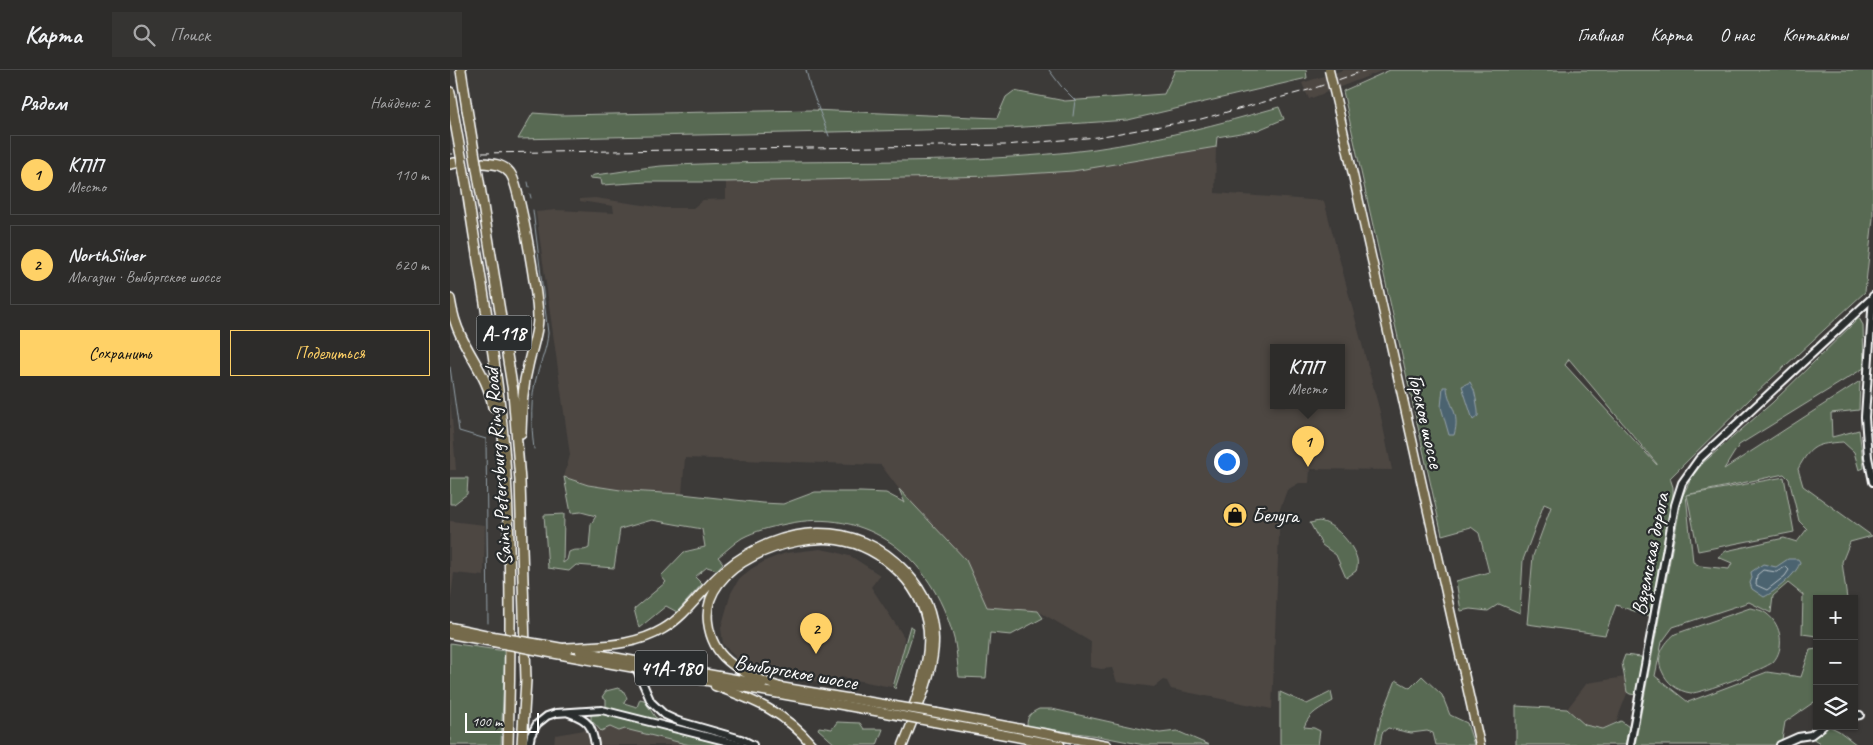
<!DOCTYPE html>
<html lang="ru">
<meta charset="utf-8">
<style>
body{margin:0;font-family:Caveat,sans-serif;background:#353432;color:#f1f3f6}
.controls{position:absolute;right:15px;bottom:15px;display:grid;overflow:hidden;border-radius:0px;box-shadow:0 1px 4px #0004}
.controls button{width:45px;height:45px;display:grid;place-items:center;padding:0;border:0;border-bottom:1px solid #484847;background:#2d2c2a;color:#f1f3f6;font:25px sans-serif}
.scale{position:absolute;left:15px;bottom:12px;width:74px;box-sizing:border-box;padding-left:5px;border:2px solid #fff;border-top:0;font-size:14px;line-height:18px;white-space:nowrap;color:#fff;-webkit-text-stroke:4px #2a2d2e;paint-order:stroke}
.you{position:absolute;left:776px;top:391px;width:18px;height:18px;margin:-12px;border:4px solid #fff;border-radius:50%;background:#1a73e8;box-shadow:0 0 0 8px #1a73e833}
.badge{display:grid;place-items:center;width:32px;height:32px;border-radius:50%;background:#ffd166;color:#111;font-size:16px;font-weight:700}
.pin{position:absolute;translate:-50% -41px;filter:drop-shadow(0 1px 2px #0008)}
.pin::after{content:'';position:absolute;top:26px;width:18px;height:15px;background:inherit;clip-path:polygon(0 0,100% 0,50% 100%)}
.popup{position:absolute;left:820px;top:274px;width:75px;height:65px;box-sizing:border-box;display:grid;place-content:center;border-radius:0px;background:#2d2c2a;filter:drop-shadow(0 1px 4px #0005);font-size:16px;white-space:nowrap;color:#a7a7a8}
.popup b{font-size:19px;color:#f1f3f6}
.popup::after{content:'';position:absolute;left:50%;top:100%;margin-left:-10px;border:10px solid transparent;border-top-color:#2d2c2a}
.list{margin:0;padding:0;list-style:none}
h2{display:flex;justify-content:space-between;align-items:center;height:65px;margin:0;padding:0 20px;font-size:21px}
h2 small{font-size:16px;font-weight:400;color:#a7a7a8}
.list li{display:grid;grid-template-columns:32px 1fr auto;gap:15px;align-items:center;box-sizing:border-box;height:80px;margin:0 10px 10px;padding:0 10px;border:1px solid #484847;border-radius:0px}
.list b{display:block;font-size:19px;white-space:nowrap}
.list p{margin:0;font-size:16px;white-space:nowrap;color:#a7a7a8}
.list em{font-size:16px;font-style:normal;color:#a7a7a8}
.actions{display:flex;gap:10px;padding:15px 20px}
.actions a{flex:1;padding:11px 0;border:1px solid #ffd166;border-radius:0px;text-align:center;font-size:18px;color:#ffd166}
.actions .main{background:#ffd166;color:#111}
.icon{flex:none;width:28px;height:28px;fill:none;stroke:currentColor;stroke-width:2;stroke-linecap:round;stroke-linejoin:round}
.map{position:relative;flex:none;width:1423px;height:675px;overflow:hidden}
header{display:flex;align-items:center;gap:30px;box-sizing:border-box;height:70px;padding:0 25px;background:#2d2c2a;border-bottom:1px solid #484847}
header strong{font-size:24px}
nav{display:flex;gap:28px;margin-inline-start:auto;font-size:18px}
.search{width:350px;height:45px;background:#353432;display:flex;align-items:center;gap:12px;box-sizing:border-box;padding:0 18px;border-radius:0px;color:#a7a7a8;font-size:19px}
main{display:flex}
aside{flex:1;background:#2d2c2a}
.map>svg:first-child{display:block}
.built{fill:#4d4743;fill-rule:evenodd}
.green{fill:#596a53;stroke:#acb4a9;fill-rule:evenodd}
.water{fill:#4c6370;stroke:#94a1a9}
.lines{fill:none;stroke-linecap:round;stroke-linejoin:round}
.shore{stroke:#b7c1c6;stroke-width:1}
.stream{stroke:#94a1a9;stroke-width:1}
.minor-casing{stroke:#fff;stroke-width:10}
.major-casing{stroke:#fff;stroke-width:11}
.highway-casing{stroke:#fff;stroke-width:12}
.minor{stroke:#2a2d2e;stroke-width:6}
.major{stroke:#746b4b;stroke-width:8}
.highway{stroke:#746b4b;stroke-width:9}
.rail{stroke:#fff;stroke-width:1;stroke-dasharray:8 4;stroke-linecap:butt}
.major-bridge-casing{stroke:#fff;stroke-width:11;stroke-linecap:butt}
.highway-bridge-casing{stroke:#fff;stroke-width:12;stroke-linecap:butt}
.major-bridge{stroke:#746b4b;stroke-width:8}
.highway-bridge{stroke:#746b4b;stroke-width:9}
.labels{text-anchor:middle;stroke-width:4.5;stroke-linejoin:round;paint-order:stroke}
.shield{fill:#2a2d2e;stroke:#bfc0c0;stroke-width:1}
.shield-label{font-size:20px;font-weight:bold;fill:#fff}
.street-label{font-size:21px;fill:#fff;stroke:#2a2d2e}
.poi-label{font-size:21px;fill:#fff;stroke:#2a2d2e;text-anchor:start}
</style>
<header>
<strong>Карта</strong>
<div class="search"><svg class="icon" aria-label="search" viewBox="0 0 24 24"><circle cx="10" cy="10" r="6"/><path d="M15 15l6 6"/></svg>Поиск</div>
<nav><a>Главная</a><a>Карта</a><a>О нас</a><a>Контакты</a></nav>
</header>
<main>
<aside>
<h2>Рядом<small>Найдено: 2</small></h2>
<ul class="list">
<li><span class="badge">1</span><div><b>КПП</b><p>Место</p></div><em>110 m</em></li>
<li><span class="badge">2</span><div><b>NorthSilver</b><p>Магазин · Выборгское шоссе</p></div><em>620 m</em></li>
</ul>
<div class="actions"><a class="main">Сохранить</a><a>Поделиться</a></div>
</aside>
<div class="map">
<svg width="1423" height="675" viewBox="0 0 1423 675">
<rect width="100%" height="100%" fill="#3c3a38"/>
<filter id="ink" filterUnits="userSpaceOnUse"><feTurbulence type="fractalNoise" baseFrequency=".02" numOctaves="2"/><feDisplacementMap in="SourceGraphic" scale="10" xChannelSelector="R" yChannelSelector="G"/><feConvolveMatrix kernelMatrix="1 2 1 2 8 2 1 2 1" color-interpolation-filters="sRGB"/></filter>
<g filter="url(#ink)">
<g class="built">
<path d="M 893,0 L 934,0 L 859,29 L 852,13 Z"/>
<path d="M 766,77 L 765,123 L 874,131 L 930,342 L 942,400 L 860,399 L 859,413 L 849,413 L 837,420 L 830,439 L 822,639 L 721,619 L 717,611 L 713,610 L 704,617 L 667,612 L 662,598 L 651,599 L 640,597 L 641,572 L 588,541 L 537,537 L 516,490 L 449,419 L 431,395 L 235,388 L 232,424 L 177,421 L 138,415 L 114,407 L 120,385 L 86,142 L 106,140 L 164,143 L 163,136 L 130,131 L 130,129 L 145,128 L 214,138 L 243,138 L 253,130 L 276,129 L 276,112 L 544,106 L 623,101 ZM 824,278 L 892,278 L 892,336 L 824,336 Z"/>
<path d="M 0,327 L 1,336 L 6,400 L 0,400 Z"/>
<path d="M 0,451 L 35,455 L 34,506 L 4,503 L 0,536 Z"/>
<path d="M 370,479 L 386,482 L 402,487 L 430,505 L 421,517 L 454,567 L 453,580 L 441,617 L 391,607 L 388,616 L 299,598 L 287,589 L 273,574 L 271,558 L 281,523 L 289,509 L 301,499 L 317,490 L 336,483 Z"/>
<path d="M 1175,607 L 1178,621 L 1166,652 L 1153,659 L 1135,655 L 1117,639 L 1137,613 Z"/>
<path d="M 170,654 L 262,675 L 104,675 L 105,665 Z"/>
</g>
<g class="green">
<path d="M 725,0 L 856,0 L 857,8 L 678,50 L 559,58 L 68,69 L 83,43 L 111,45 L 362,40 L 547,48 L 556,27 L 564,21 L 615,31 L 714,24 Z"/>
<path d="M 940,0 L 1423,0 L 1423,148 L 1415,222 L 1307,322 L 1220,408 L 1223,417 L 1223,429 L 1199,546 L 1166,535 L 1155,565 L 1077,554 L 1083,486 L 1101,437 L 1094,434 L 1073,490 L 1070,543 L 1049,534 L 1038,541 L 1020,539 L 1011,541 L 1006,511 L 1039,502 L 1029,463 L 1021,457 L 992,465 L 893,21 ZM 1119,289 L 1207,394 L 1207,395 L 1115,295 Z"/>
<path d="M 829,37 L 834,49 L 808,60 L 767,67 L 766,77 L 623,101 L 544,106 L 276,112 L 197,112 L 152,115 L 151,109 L 139,108 L 144,105 C 166,103 188,98 211,96 C 355,87 501,98 645,79 C 707,70 769,54 829,37 Z"/>
<path d="M 1409,248 L 1413,255 L 1414,298 L 1289,375 L 1274,399 L 1410,311 L 1409,340 L 1381,343 L 1382,367 L 1409,360 L 1414,398 L 1409,400 L 1404,382 L 1393,372 C 1366,374 1361,375 1348,399 L 1353,416 L 1422,466 L 1400,472 L 1392,492 L 1397,529 L 1367,529 L 1367,566 L 1352,564 L 1353,525 L 1338,513 L 1323,526 L 1321,543 L 1299,532 L 1223,557 L 1212,572 L 1205,606 L 1238,632 L 1317,602 L 1351,607 L 1360,580 L 1367,579 L 1367,630 L 1335,652 L 1331,675 L 1185,675 L 1232,427 L 1243,405 L 1253,393 L 1322,333 ZM 1334,404 L 1339,409 L 1349,451 L 1357,459 L 1347,472 L 1334,468 L 1276,481 L 1268,487 L 1282,493 L 1279,499 L 1250,496 L 1243,492 L 1236,425 Z"/>
<path d="M 114,407 L 138,415 L 177,421 L 232,424 L 312,433 L 333,434 L 365,422 L 411,422 L 436,423 L 455,433 L 449,419 L 516,490 L 537,537 L 588,541 L 593,548 L 561,565 L 540,563 L 536,608 L 509,607 C 507,593 507,578 503,565 C 481,487 418,436 336,454 C 321,457 305,461 292,468 C 284,473 276,481 268,487 L 273,493 L 267,500 L 257,497 L 245,507 L 252,514 L 227,542 L 216,536 L 189,558 L 184,539 L 216,512 L 211,506 L 234,482 L 255,477 L 252,459 L 202,450 L 170,459 L 164,498 L 126,495 L 119,501 L 98,498 L 94,445 L 114,444 L 113,493 L 117,490 L 119,482 C 126,478 133,482 139,478 L 141,454 L 146,446 L 131,442 L 121,443 Z"/>
<path d="M 1334,407 L 1344,462 L 1248,481 L 1237,425 Z"/>
<path d="M 0,408 L 18,408 L 17,424 L 4,434 L 0,434 Z"/>
<path d="M 869,451 C 884,453 903,474 907,489 C 908,493 907,498 906,501 L 896,508 L 886,485 L 872,475 L 860,453 Z"/>
<path d="M 1300,538 C 1306,539 1312,540 1317,544 C 1332,555 1335,579 1323,592 C 1315,599 1250,624 1241,623 C 1227,621 1217,613 1212,601 C 1205,587 1214,573 1225,564 Z"/>
<path d="M 460,556 L 464,558 L 462,566 L 445,619 L 443,617 Z"/>
<path d="M 0,573 L 55,581 L 51,675 L 0,675 Z"/>
<path d="M 1175,585 L 1191,587 L 1193,591 L 1186,625 L 1180,624 L 1177,622 L 1172,593 Z"/>
<path d="M 972,606 L 992,625 L 1000,645 L 1017,653 L 1024,675 L 986,675 L 983,663 L 977,661 L 961,663 L 938,658 L 932,663 L 930,675 L 925,675 L 931,648 L 946,610 L 960,618 Z"/>
<path d="M 168,618 L 173,620 L 177,628 L 174,633 L 187,637 L 190,629 L 194,630 L 205,647 L 215,653 L 156,638 L 156,630 L 152,627 L 156,621 Z"/>
<path d="M 830,622 L 857,634 L 881,622 L 883,631 C 871,638 859,643 854,657 L 864,658 L 870,661 L 868,675 L 830,675 Z"/>
<path d="M 1066,636 L 1117,639 L 1135,655 L 1153,659 L 1171,651 L 1179,657 L 1175,675 L 1066,675 Z"/>
<path d="M 589,639 L 602,639 L 710,663 L 727,661 L 759,675 L 694,675 L 648,666 L 577,656 C 577,646 580,643 589,639 Z"/>
<path d="M 144,643 L 154,643 L 274,675 L 240,675 L 175,659 L 169,661 L 160,657 L 151,661 L 141,650 L 141,645 Z"/>
<path d="M 387,652 L 410,653 L 414,659 L 433,659 L 427,675 L 386,675 L 368,659 L 369,657 L 382,659 Z"/>
<path d="M 1379,656 L 1389,661 L 1407,675 L 1373,675 L 1362,668 Z"/>
</g>
<g class="water">
<path d="M 1020,312 C 1021,315 1023,317 1024,320 C 1025,323 1029,343 1028,346 L 1023,350 L 1012,316 Z"/>
<path d="M 993,317 L 997,317 C 998,335 1011,343 1004,365 L 999,365 L 991,337 Z"/>
<path d="M 1338,489 L 1348,489 L 1350,492 C 1348,503 1325,522 1314,527 L 1302,519 L 1300,513 L 1302,508 L 1301,502 L 1313,494 L 1326,497 Z"/>
</g>
<g class="lines">
<path class="shore" d="M 1336,497 L 1339,500 L 1335,506 L 1317,520 L 1306,515 L 1307,505 L 1313,500 L 1326,502 Z"/>
<g class="stream">
<path d="M 356,0 L 360,16 L 379,66"/>
<path d="M 599,0 L 611,16 L 625,30 L 623,46"/>
<path d="M 78,112 L 79,117"/>
<path d="M 80,124 L 81,128"/>
<path d="M 83,140 L 98,263 C 97,278 91,291 87,305 C 80,329 81,354 84,379"/>
<path d="M 0,297 L 9,361 L 36,369 L 38,553"/>
</g>
<defs>
<g id="minor">
<path d="M 1423,226 L 1415,347 L 1418,387 L 1423,412"/>
<path d="M 186,598 L 201,632 L 215,645 L 228,651 L 291,669 L 303,675"/>
<path d="M 119,643 C 138,650 142,655 145,675"/>
<path d="M 1404,646 L 1410,645"/>
<path d="M 79,675 L 81,665 L 87,654 L 97,646 L 106,643 L 152,640 L 291,675"/>
<path d="M 1180,675 L 1225,435 L 1232,413 L 1249,389 L 1422,228"/>
<path d="M 1330,675 L 1348,667 L 1361,665 L 1373,656"/>
</g>
<g id="major">
<path d="M 889,42 L 1030,675"/>
<path d="M 0,557 L 43,566"/>
<path d="M 0,564 L 43,572"/>
<path d="M 96,575 L 118,579"/>
<path d="M 114,578 C 148,575 183,577 213,559 C 239,544 253,517 276,499 C 330,454 406,447 456,502 C 508,558 476,616 453,675"/>
<path d="M 130,581 L 313,614"/>
<path d="M 95,582 L 442,644"/>
<path d="M 265,616 C 304,630 335,642 362,675"/>
<path d="M 324,616 L 445,636"/>
<path d="M 329,617 C 311,610 293,604 278,591 C 266,581 260,568 258,552 C 251,494 342,463 387,470 C 411,473 433,486 450,503 C 493,547 479,595 460,645"/>
<path d="M 487,643 L 657,675"/>
<path d="M 484,652 L 610,675"/>
</g>
<g id="highway">
<path d="M 11,0 L 17,39"/>
<path d="M 0,22 L 3,41"/>
<path d="M 33,93 C 43,94 53,94 60,103 C 70,115 88,228 88,248 C 88,264 81,280 78,296 C 72,319 72,340 71,363"/>
<path d="M 0,94 L 5,93"/>
<path d="M 30,117 L 63,322 L 70,411 L 76,610 L 72,675"/>
<path d="M 17,119 C 29,205 47,290 54,377 C 62,476 61,576 58,675"/>
<path d="M 0,229 C 2,242 5,254 11,266 C 22,290 39,310 43,337"/>
</g>
</defs>
<use href="#minor" class="minor-casing"/>
<use href="#major" class="major-casing"/>
<use href="#highway" class="highway-casing"/>
<use href="#minor" class="minor"/>
<use href="#major" class="major"/>
<use href="#highway" class="highway"/>
<g class="rail">
<path d="M 32,83 L 555,75 L 647,67 L 751,49 L 862,19 L 916,0"/>
<path d="M 0,84 L 3,84"/>
</g>
<defs>
<g id="major-bridge">
<path d="M 879,0 L 889,42"/>
<path d="M 43,566 L 96,575"/>
<path d="M 43,572 L 95,582"/>
<path d="M 445,636 L 487,643"/>
<path d="M 442,644 L 484,652"/>
</g>
<g id="highway-bridge">
<path d="M 17,39 L 30,117"/>
<path d="M 3,41 L 17,119"/>
</g>
</defs>
<use href="#major-bridge" class="major-bridge-casing"/>
<use href="#highway-bridge" class="highway-bridge-casing"/>
<use href="#major-bridge" class="major-bridge"/>
<use href="#highway-bridge" class="highway-bridge"/>
</g>
</g>
<defs>
<symbol id="shop-disc" viewBox="-11 -11 22 22"><circle r="9.5" fill="#ffd166" stroke="#2a2d2e"/><path d="M-5-2.5h2.3a2.7 3.5 0 0 1 5.4 0H5L5.5 6h-11ZM-1.5-2.5h3a1.5 2.3 0 0 0-3 0Z" fill="#111"/></symbol>
</defs>
<g fill-rule="evenodd">
<use href="#shop-disc" x="771" y="431" width="28" height="28"/>
</g>
<g class="labels">
<g class="shield">
<rect x="26.5" y="245.5" width="55" height="35" rx="4"/>
<rect x="185" y="580.5" width="72" height="35" rx="4"/>
</g>
<g class="shield-label">
<text x="54" y="270">А-118</text>
<text x="221" y="605">41А-180</text>
</g>
<g class="street-label">
<text transform="translate(976 351) rotate(77)" y="7">Горское шоссе</text>
<text transform="translate(48 397) rotate(-94)" y="7">Saint Petersburg Ring Road</text>
<text transform="translate(1200 484) rotate(-79)" y="7">Вяземская дорога</text>
<text transform="translate(346 602) rotate(10)" y="7">Выборгское шоссе</text>
</g>
<g class="poi-label">
<text x="802" y="452">Белуга</text>
</g>
</g>
</svg>
<div class="controls">
<button>+</button>
<button>−</button>
<button><svg class="icon" aria-label="layers" viewBox="0 0 24 24"><path d="M12 4l9 5-9 5-9-5zM3 14l9 5 9-5"/></svg></button>
</div>
<div class="scale">100 m</div>
<div class="you"></div>
<div class="pin badge" style="left:858px;top:397px">1</div>
<div class="popup"><b>КПП</b>Место</div>
<div class="pin badge" style="left:366px;top:584px">2</div>
</div>
</main>
